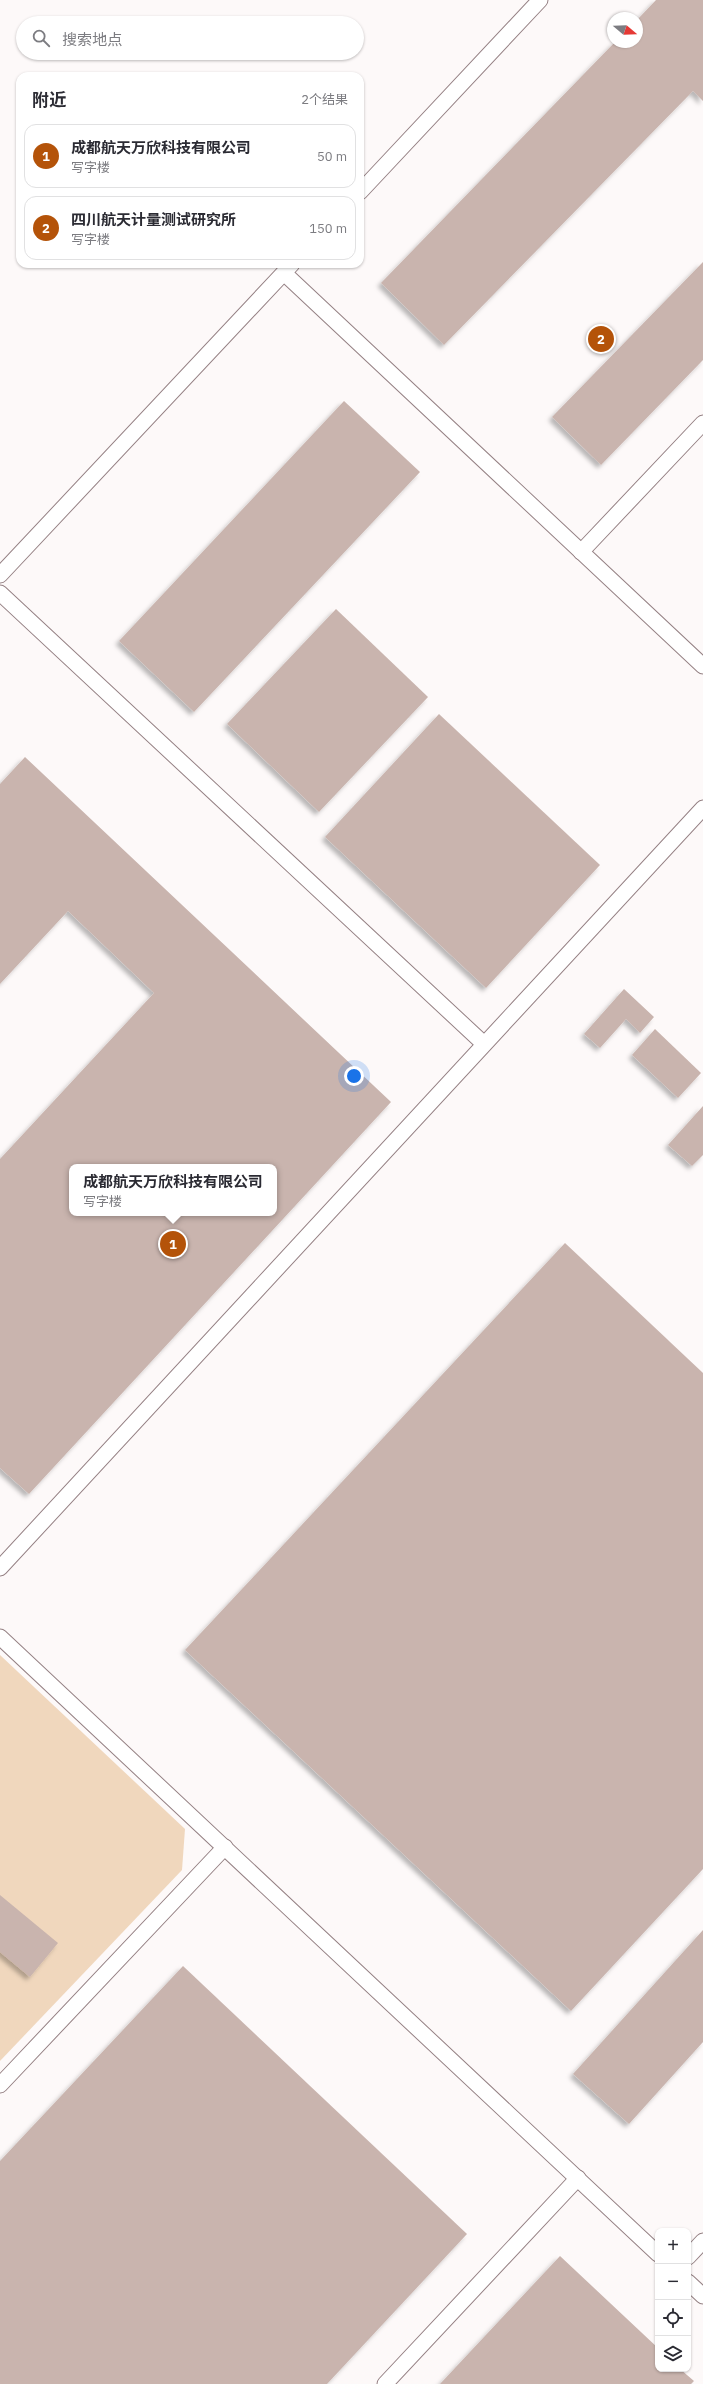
<!DOCTYPE html>
<html lang="zh">
<meta charset="utf-8">
<style>
body{margin:0;font-family:"IBM Plex Sans","Noto Sans SC",sans-serif;background:#f2f2f3;color:#2b2b33}
.controls{position:absolute;right:12px;bottom:12px;display:grid;overflow:hidden;border-radius:8px;box-shadow:0 1px 3px #0004}
.controls button{width:36px;height:36px;display:grid;place-items:center;padding:0;border:0;border-bottom:1px solid #e1e1e2;background:#fff;color:#2b2b33;font:20px sans-serif}
.compass{position:absolute;left:607px;top:12px;width:36px;height:36px;border-radius:50%;background:#fff;box-shadow:0 1px 3px #0004;rotate:109deg}
.you{position:absolute;left:354px;top:1076px;width:14px;height:14px;margin:-10px;border:3px solid #fff;border-radius:50%;background:#1a73e8;box-shadow:0 0 0 6px #1a73e833}
.badge{display:grid;place-items:center;width:26px;height:26px;border-radius:50%;background:#b45309;color:#fff;font-size:13px;font-weight:700}
.pin{position:absolute;translate:-50% -50%;border:2px solid #fff;box-shadow:0 1px 4px #0006}
.popup{position:absolute;left:69px;top:1164px;width:208px;height:52px;box-sizing:border-box;display:grid;place-content:center;border-radius:8px;background:#fff;filter:drop-shadow(0 1px 3px #0005);font-size:13px;white-space:nowrap;color:#7c7c81}
.popup b{font-size:15px;color:#2b2b33}
.popup::after{content:'';position:absolute;left:50%;top:100%;margin-left:-8px;border:8px solid transparent;border-top-color:#fff}
.list{margin:0;padding:0;list-style:none}
h2{display:flex;justify-content:space-between;align-items:center;height:52px;margin:0;padding:0 16px;font-size:17px}
h2 small{font-size:13px;font-weight:400;color:#7c7c81}
.list li{display:grid;grid-template-columns:26px 1fr auto;gap:12px;align-items:center;box-sizing:border-box;height:64px;margin:0 8px 8px;padding:0 8px;border:1px solid #e1e1e2;border-radius:12px}
.list b{display:block;font-size:15px;white-space:nowrap}
.list p{margin:0;font-size:13px;white-space:nowrap;color:#7c7c81}
.list em{font-size:13px;font-style:normal;color:#7c7c81}
.icon{flex:none;width:22px;height:22px;fill:none;stroke:currentColor;stroke-width:2;stroke-linecap:round;stroke-linejoin:round}
.map{position:relative;flex:none;width:703px;height:2384px;overflow:hidden}
.search{position:absolute;background:#fff;box-shadow:0 1px 3px #0004;left:16px;top:16px;width:348px;height:44px;display:flex;align-items:center;gap:10px;box-sizing:border-box;padding:0 14px;border-radius:22px;color:#7c7c81;font-size:15px}
.panel{position:absolute;background:#fff;box-shadow:0 1px 3px #0004;left:16px;top:72px;width:348px;height:196px;border-radius:12px}
.map>svg:first-child{display:block}
.green{fill:#f0d7bd}
.building{fill:#c9b4ae;fill-rule:evenodd;filter:url(#shadow)}
.lines{fill:none;stroke-linecap:round;stroke-linejoin:round}
.service-casing{stroke:#958184;stroke-width:17}
.service{stroke:#fff;stroke-width:15}
</style>
<div class="map">
<svg width="703" height="2384" viewBox="0 0 703 2384">
<defs>
<filter id="shadow"><feDropShadow dx="-3.5" dy="3.5" stdDeviation="2" flood-color="#0004"/></filter>
</defs>
<rect width="100%" height="100%" fill="#fdf9f9"/>
<path class="green" d="M 0,1655 L 185,1829 L 182,1870 L 0,2061 Z"/>
<g class="building">
<path d="M 656,0 L 703,0 L 703,101 L 693,91 L 444,345 L 381,283 L 615,42 L 637,42 L 637,20 Z"/>
<path d="M 703,262 L 703,360 L 601,465 L 552,417 Z"/>
<path d="M 344,401 L 420,472 L 194,712 L 119,641 Z"/>
<path d="M 336,609 L 428,697 L 319,812 L 227,724 Z"/>
<path d="M 439,714 L 600,865 L 486,988 L 325,837 Z"/>
<path d="M 25,757 L 391,1102 L 29,1494 L 0,1468 L 0,1159 L 154,993 L 68,911 L 0,984 L 0,784 ZM 72,1167 L 274,1167 L 274,1213 L 72,1213 Z"/>
<path d="M 624,989 L 654,1017 L 640,1033 L 626,1019 L 600,1048 L 584,1034 Z"/>
<path d="M 655,1029 L 701,1073 L 678,1098 L 632,1055 Z"/>
<path d="M 703,1106 L 703,1155 L 692,1166 L 668,1145 Z"/>
<path d="M 565,1243 L 703,1373 L 703,1869 L 571,2011 L 185,1650 Z"/>
<path d="M 0,1895 L 58,1943 L 30,1977 L 0,1952 Z"/>
<path d="M 703,1930 L 703,2042 L 629,2124 L 573,2074 Z"/>
<path d="M 183,1966 L 467,2234 L 327,2384 L 0,2384 L 0,2161 Z"/>
<path d="M 560,2256 L 658,2348 L 658,2369 L 680,2369 L 694,2381 L 691,2384 L 440,2384 Z"/>
</g>
<g class="lines">
<defs>
<g id="service">
<path d="M 360,192 L 540,0"/>
<path d="M 284,273 L 703,666"/>
<path d="M 581,552 L 703,423"/>
<path d="M 0,575 L 292,264"/>
<path d="M 0,593 L 484,1044"/>
<path d="M 0,1568 L 703,808"/>
<path d="M 0,1637 L 658,2254"/>
<path d="M 0,2085 L 225,1847"/>
<path d="M 688,2257 L 703,2241"/>
<path d="M 688,2282 L 703,2296"/>
<path d="M 385,2384 L 578,2178"/>
</g>
</defs>
<use href="#service" class="service-casing"/>
<use href="#service" class="service"/>
</g>
</svg>
<div class="controls">
<button>+</button>
<button>−</button>
<button><svg class="icon" aria-label="locate" viewBox="0 0 24 24"><circle cx="12" cy="12" r="6"/><path d="M12 2v4M12 18v4M2 12h4M18 12h4"/></svg></button>
<button><svg class="icon" aria-label="layers" viewBox="0 0 24 24"><path d="M12 4l9 5-9 5-9-5zM3 14l9 5 9-5"/></svg></button>
</div>
<svg class="compass" viewBox="-18 -18 36 36"><path d="M0-13l5 13h-10z" fill="#e53935"/><path d="M0 13l5-13h-10z" fill="#7c7c81"/></svg>
<div class="you"></div>
<div class="pin badge" style="left:173px;top:1244px">1</div>
<div class="popup"><b>成都航天万欣科技有限公司</b>写字楼</div>
<div class="pin badge" style="left:601px;top:339px">2</div>
<div class="search"><svg class="icon" aria-label="search" viewBox="0 0 24 24"><circle cx="10" cy="10" r="6"/><path d="M15 15l6 6"/></svg>搜索地点</div>
<section class="panel">
<h2>附近<small>2个结果</small></h2>
<ul class="list">
<li><span class="badge">1</span><div><b>成都航天万欣科技有限公司</b><p>写字楼</p></div><em>50 m</em></li>
<li><span class="badge">2</span><div><b>四川航天计量测试研究所</b><p>写字楼</p></div><em>150 m</em></li>
</ul>
</section>
</div>
